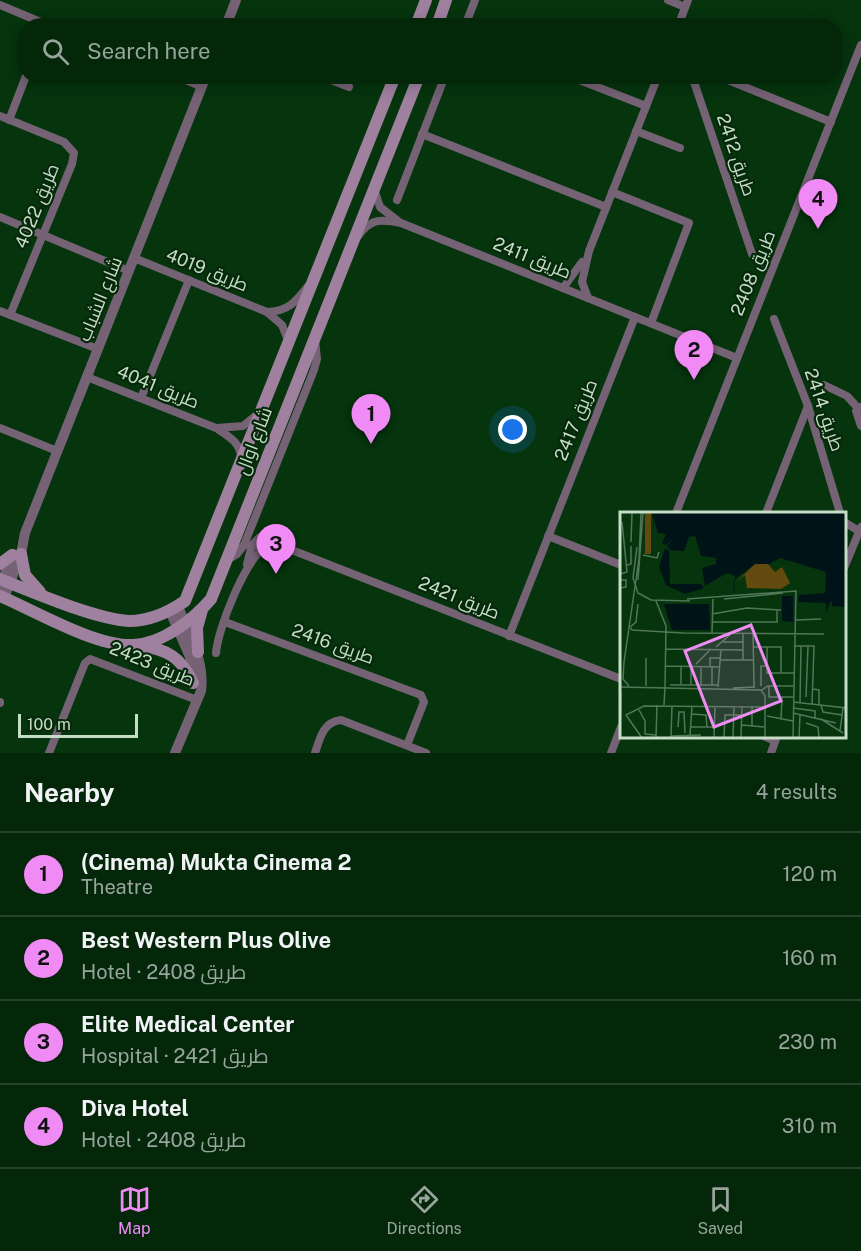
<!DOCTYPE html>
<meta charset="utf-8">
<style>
body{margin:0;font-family:"Public Sans",Cairo,sans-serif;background:#0d2f13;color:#f1f3f6}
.scale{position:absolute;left:18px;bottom:15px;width:120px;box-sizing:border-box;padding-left:6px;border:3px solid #c5dcc5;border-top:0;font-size:16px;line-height:21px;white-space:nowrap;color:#c5dcc5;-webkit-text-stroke:4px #06280b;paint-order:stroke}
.you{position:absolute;left:513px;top:430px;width:21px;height:21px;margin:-15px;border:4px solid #fff;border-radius:50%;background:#1a73e8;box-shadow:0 0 0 9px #1a73e833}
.badge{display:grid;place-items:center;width:39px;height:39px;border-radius:50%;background:#f08bf5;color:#111;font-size:20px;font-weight:700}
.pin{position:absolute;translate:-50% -50px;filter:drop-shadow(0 2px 3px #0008)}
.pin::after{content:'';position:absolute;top:32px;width:21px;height:18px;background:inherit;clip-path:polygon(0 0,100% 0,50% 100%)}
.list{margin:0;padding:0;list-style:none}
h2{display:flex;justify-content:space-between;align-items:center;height:78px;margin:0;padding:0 24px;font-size:26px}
h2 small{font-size:20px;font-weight:400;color:#97a59c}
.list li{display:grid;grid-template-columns:39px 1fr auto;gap:18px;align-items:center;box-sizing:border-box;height:84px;padding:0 24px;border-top:2px solid #25442b}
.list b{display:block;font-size:22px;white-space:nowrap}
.list p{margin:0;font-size:20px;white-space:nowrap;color:#97a59c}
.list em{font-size:20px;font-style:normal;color:#97a59c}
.icon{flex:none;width:33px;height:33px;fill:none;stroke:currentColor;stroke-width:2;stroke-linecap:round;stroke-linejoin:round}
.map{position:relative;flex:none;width:861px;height:753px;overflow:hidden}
.search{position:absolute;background:#04270a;box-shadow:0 3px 15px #0003;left:18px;right:18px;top:18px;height:66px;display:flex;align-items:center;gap:15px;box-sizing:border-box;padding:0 21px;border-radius:24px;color:#97a59c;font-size:22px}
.sheet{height:414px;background:#04270a}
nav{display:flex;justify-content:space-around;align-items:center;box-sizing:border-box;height:84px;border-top:2px solid #25442b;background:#04270a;font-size:16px;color:#97a59c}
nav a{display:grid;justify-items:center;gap:3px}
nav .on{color:#f08bf5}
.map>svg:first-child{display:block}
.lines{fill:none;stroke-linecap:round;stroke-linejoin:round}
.minor{stroke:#756275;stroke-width:8}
.tertiary{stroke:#756275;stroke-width:10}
.secondary{stroke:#9f819f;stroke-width:12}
.labels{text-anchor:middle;stroke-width:4.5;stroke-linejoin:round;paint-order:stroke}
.street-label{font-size:18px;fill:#c5dcc5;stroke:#06280b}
.inset-road{fill:none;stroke:#527757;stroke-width:1.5}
.view{fill:#f08bf5;fill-opacity:0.15;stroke:#f08bf5;stroke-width:3}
.inset-edge{fill:none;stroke:#c5dcc5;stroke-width:3}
</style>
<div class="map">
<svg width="861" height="753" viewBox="0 0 861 753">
<rect width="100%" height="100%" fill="#05340d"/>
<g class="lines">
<g class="minor">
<path d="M 668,0 L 685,7"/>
<path d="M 0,5 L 50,26"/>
<path d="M 465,26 L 475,0"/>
<path d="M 678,26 L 688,0"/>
<path d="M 177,76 L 202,87"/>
<path d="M 321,76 L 349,87"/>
<path d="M 569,76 L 646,106"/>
<path d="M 692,76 L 752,254 L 759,262 L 773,266"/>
<path d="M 718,76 L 831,122"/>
<path d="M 0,116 L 64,142 L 74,153 L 72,164 L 10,315"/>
<path d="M 9,120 L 26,76"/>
<path d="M 636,131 L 680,148"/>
<path d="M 422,134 L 606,207"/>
<path d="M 374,189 L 380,207 L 398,221"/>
<path d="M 612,192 L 689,223 L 651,323"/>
<path d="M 397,200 L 445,76"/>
<path d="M 0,217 L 129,271"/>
<path d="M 359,235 C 371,218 382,219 401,223 L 737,358"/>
<path d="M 134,258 L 267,312 L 282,325 L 288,340"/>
<path d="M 563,288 L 582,262"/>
<path d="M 588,298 L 582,282 L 589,251 L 658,76"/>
<path d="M 0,311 L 98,349"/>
<path d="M 267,312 C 288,311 295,303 308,286"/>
<path d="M 774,319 L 808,406 L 840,513"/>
<path d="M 87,377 L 216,428 C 228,436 240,442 241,457"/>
<path d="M 824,385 L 847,396 L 858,408"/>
<path d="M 141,398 L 189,280"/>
<path d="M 861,407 L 856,411 L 861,426"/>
<path d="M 0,428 L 57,451"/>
<path d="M 217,428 L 243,426 L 259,413"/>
<path d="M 676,513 L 861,45"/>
<path d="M 766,513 L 808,406"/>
<path d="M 844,522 L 859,531"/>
<path d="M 548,536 L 621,565"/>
<path d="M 244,545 L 284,547 L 302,554 L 621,679"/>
<path d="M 227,560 L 237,554 L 244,545 L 314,370 L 317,359 L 315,340"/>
<path d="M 247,564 L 252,545 L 260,537 L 273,538 L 284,547"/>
<path d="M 844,568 L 861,527"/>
<path d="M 225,622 L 421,695 L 424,702 L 407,745"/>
<path d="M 509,636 L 635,317"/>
<path d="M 216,653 C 218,628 246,557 267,546"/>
<path d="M 0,703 L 0,702"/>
<path d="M 764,736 L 775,741"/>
<path d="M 49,753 L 85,663 L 90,659 L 197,700"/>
<path d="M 315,753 C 320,738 323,722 341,720 L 426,753"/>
<path d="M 611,753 L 621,727"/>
<path d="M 771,753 L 777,736"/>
</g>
<g class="tertiary">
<path d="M 226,26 L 236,0"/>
<path d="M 0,586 L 13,554"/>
<path d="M 4,598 L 21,554 L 25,533 L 206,76"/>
<path d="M 170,611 L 190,657 L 193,682"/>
<path d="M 175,753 L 201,691 C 205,659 188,634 178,606"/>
</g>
<g class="secondary">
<path d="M 416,26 L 426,0"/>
<path d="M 437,26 L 446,0"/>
<path d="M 21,554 L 25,575 L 40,592"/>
<path d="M 0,564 L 12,555"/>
<path d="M 0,579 C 33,592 95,619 129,621 C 149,621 169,612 185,601 L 395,76"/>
<path d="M 0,596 C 35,611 96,647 133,645 C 162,644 193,620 211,599 L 419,76"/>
<path d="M 140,646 C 167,649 181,657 193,683"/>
<path d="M 198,652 L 197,628 L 202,610"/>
</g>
</g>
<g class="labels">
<g class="street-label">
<text transform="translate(736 155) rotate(71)" y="6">طريق 2412</text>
<text transform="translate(37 206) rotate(-68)" y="6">طريق 4022</text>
<text transform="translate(532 258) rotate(22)" y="6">طريق 2411</text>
<text transform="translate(207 270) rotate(22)" y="6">طريق 4019</text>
<text transform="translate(753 273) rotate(-68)" y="6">طريق 2408</text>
<text transform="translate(100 299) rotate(-68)" y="6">شارع الشباب</text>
<text transform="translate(158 387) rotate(22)" y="6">طريق 4041</text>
<text transform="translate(824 410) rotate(71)" y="6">طريق 2414</text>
<text transform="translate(576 420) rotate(-68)" y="6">طريق 2417</text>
<text transform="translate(254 441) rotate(-69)" y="6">شارع اوال</text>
<text transform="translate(459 598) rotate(22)" y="6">طريق 2421</text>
<text transform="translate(333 644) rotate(20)" y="6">طريق 2416</text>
<text transform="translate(152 664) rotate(22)" y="6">طريق 2423</text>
</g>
</g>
<g transform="translate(620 512)">
<rect width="226" height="226" fill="#05340d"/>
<path d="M 25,1 L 31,1 L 31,42 L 25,42 ZM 135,52 L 148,52 L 155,60 L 162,55 L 170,71 L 161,77 L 127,76 L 125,63 L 116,70 Z" fill="#634b0f"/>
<path d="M 32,1 L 226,1 L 226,95 L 212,94 L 212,90 L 210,90 L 206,100 L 206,91 L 178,90 L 179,83 L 205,81 L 206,60 L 160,46 L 149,52 L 135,52 L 115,67 L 114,81 L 113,80 L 115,64 L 107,61 L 85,74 L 82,56 L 96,52 L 96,46 L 81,44 L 75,24 L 69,25 L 64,39 L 50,38 L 47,34 L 55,25 L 46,33 L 42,31 L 46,22 L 38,21 ZM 45,36 L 49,39 L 50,72 L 81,72 L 84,76 L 65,82 L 46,73 L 39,55 ZM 162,84 L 173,84 L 173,110 L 162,109 ZM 44,92 L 89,92 L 90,118 L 52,118 Z" fill="#001316"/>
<path class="inset-road" d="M 11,30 L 12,1M 17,35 L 13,66 L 18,81 L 31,88 L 70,89M 23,43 L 37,46 L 39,40M 7,53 L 11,52 L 11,34M 0,62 L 7,60 L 2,10M 0,68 L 6,68 L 6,75 L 0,76M 18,68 L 23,1M 67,87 L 176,79 L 173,226M 104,87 L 163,81M 36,89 L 46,114 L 45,176M 92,102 L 127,96 L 161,98M 176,108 L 201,107M 92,110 L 157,110 L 157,98M 10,115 L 12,118 L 63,121 L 204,122M 10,115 L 16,110 L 18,92M 92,121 L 93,87M 133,121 L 134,175M 103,130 L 123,130M 174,134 L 194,134 L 192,192M 96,135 L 112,121M 133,135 L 161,135 L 161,161M 147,135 L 147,161 L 174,161M 45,137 L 123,138M 100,148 L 133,148M 123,148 L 123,121M 76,152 L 91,137M 45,154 L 100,155M 90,154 L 90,146 L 101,146M 50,173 L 98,173M 61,173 L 61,154M 71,173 L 71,154M 81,173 L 81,154M 92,173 L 92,154M 9,174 L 3,167 L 4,150 L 19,47 L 21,1M 26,174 L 26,146M 141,174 L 141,154 L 146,154M 149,174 L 149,185 L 173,185M 0,175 L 141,178 L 145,184 L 145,226M 98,175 L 101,137M 113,176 L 135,175M 193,177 L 199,178 L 199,193M 142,178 L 148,174 L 174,174M 186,185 L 188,134M 173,190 L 227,196M 180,191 L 181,134M 44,193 L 45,174M 201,193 L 203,200 L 222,203M 18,196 L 25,209 L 25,222 L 36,223M 173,196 L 195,199 L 195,206M 173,201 L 216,211M 71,202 L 86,203 L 87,215M 147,204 L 173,209M 201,207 L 223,221M 161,208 L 162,185M 186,211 L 198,215 L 199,226M 122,213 L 144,215M 132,214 L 132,194M 58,215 L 59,200 L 64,200 L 65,221M 71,215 L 94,215M 220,219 L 223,196M 70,223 L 72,194M 51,224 L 81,223M 0,226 L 1,181M 22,226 L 6,203 L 24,194 L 145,195M 36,226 L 37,193M 51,226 L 52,194M 94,226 L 95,194M 104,226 L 105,203 L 122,203M 113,226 L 114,194M 121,226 L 122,194M 179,226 L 180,203"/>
<path class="view" d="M 131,113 L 161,189 L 94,215 L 65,139 Z"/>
<rect width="226" height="226" class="inset-edge"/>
</g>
</svg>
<div class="scale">100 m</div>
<div class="you"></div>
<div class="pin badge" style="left:371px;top:444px">1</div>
<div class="pin badge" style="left:694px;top:380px">2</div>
<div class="pin badge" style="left:276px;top:574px">3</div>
<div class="pin badge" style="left:818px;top:229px">4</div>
<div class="search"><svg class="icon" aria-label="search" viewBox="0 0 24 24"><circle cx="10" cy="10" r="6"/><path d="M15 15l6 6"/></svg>Search here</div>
</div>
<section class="sheet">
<h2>Nearby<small>4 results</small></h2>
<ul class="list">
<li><span class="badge">1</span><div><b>(Cinema) Mukta Cinema 2</b><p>Theatre</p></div><em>120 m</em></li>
<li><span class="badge">2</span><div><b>Best Western Plus Olive</b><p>Hotel · طريق 2408</p></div><em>160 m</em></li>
<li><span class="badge">3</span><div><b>Elite Medical Center</b><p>Hospital · طريق 2421</p></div><em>230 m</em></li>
<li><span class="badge">4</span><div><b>Diva Hotel</b><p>Hotel · طريق 2408</p></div><em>310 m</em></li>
</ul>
</section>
<nav>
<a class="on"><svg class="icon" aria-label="map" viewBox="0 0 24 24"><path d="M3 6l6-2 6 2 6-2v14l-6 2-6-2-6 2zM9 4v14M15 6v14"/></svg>Map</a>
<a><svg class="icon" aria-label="directions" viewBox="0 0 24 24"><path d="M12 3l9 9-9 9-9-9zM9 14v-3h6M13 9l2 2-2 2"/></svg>Directions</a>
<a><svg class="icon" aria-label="saved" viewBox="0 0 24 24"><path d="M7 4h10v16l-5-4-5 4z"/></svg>Saved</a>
</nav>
